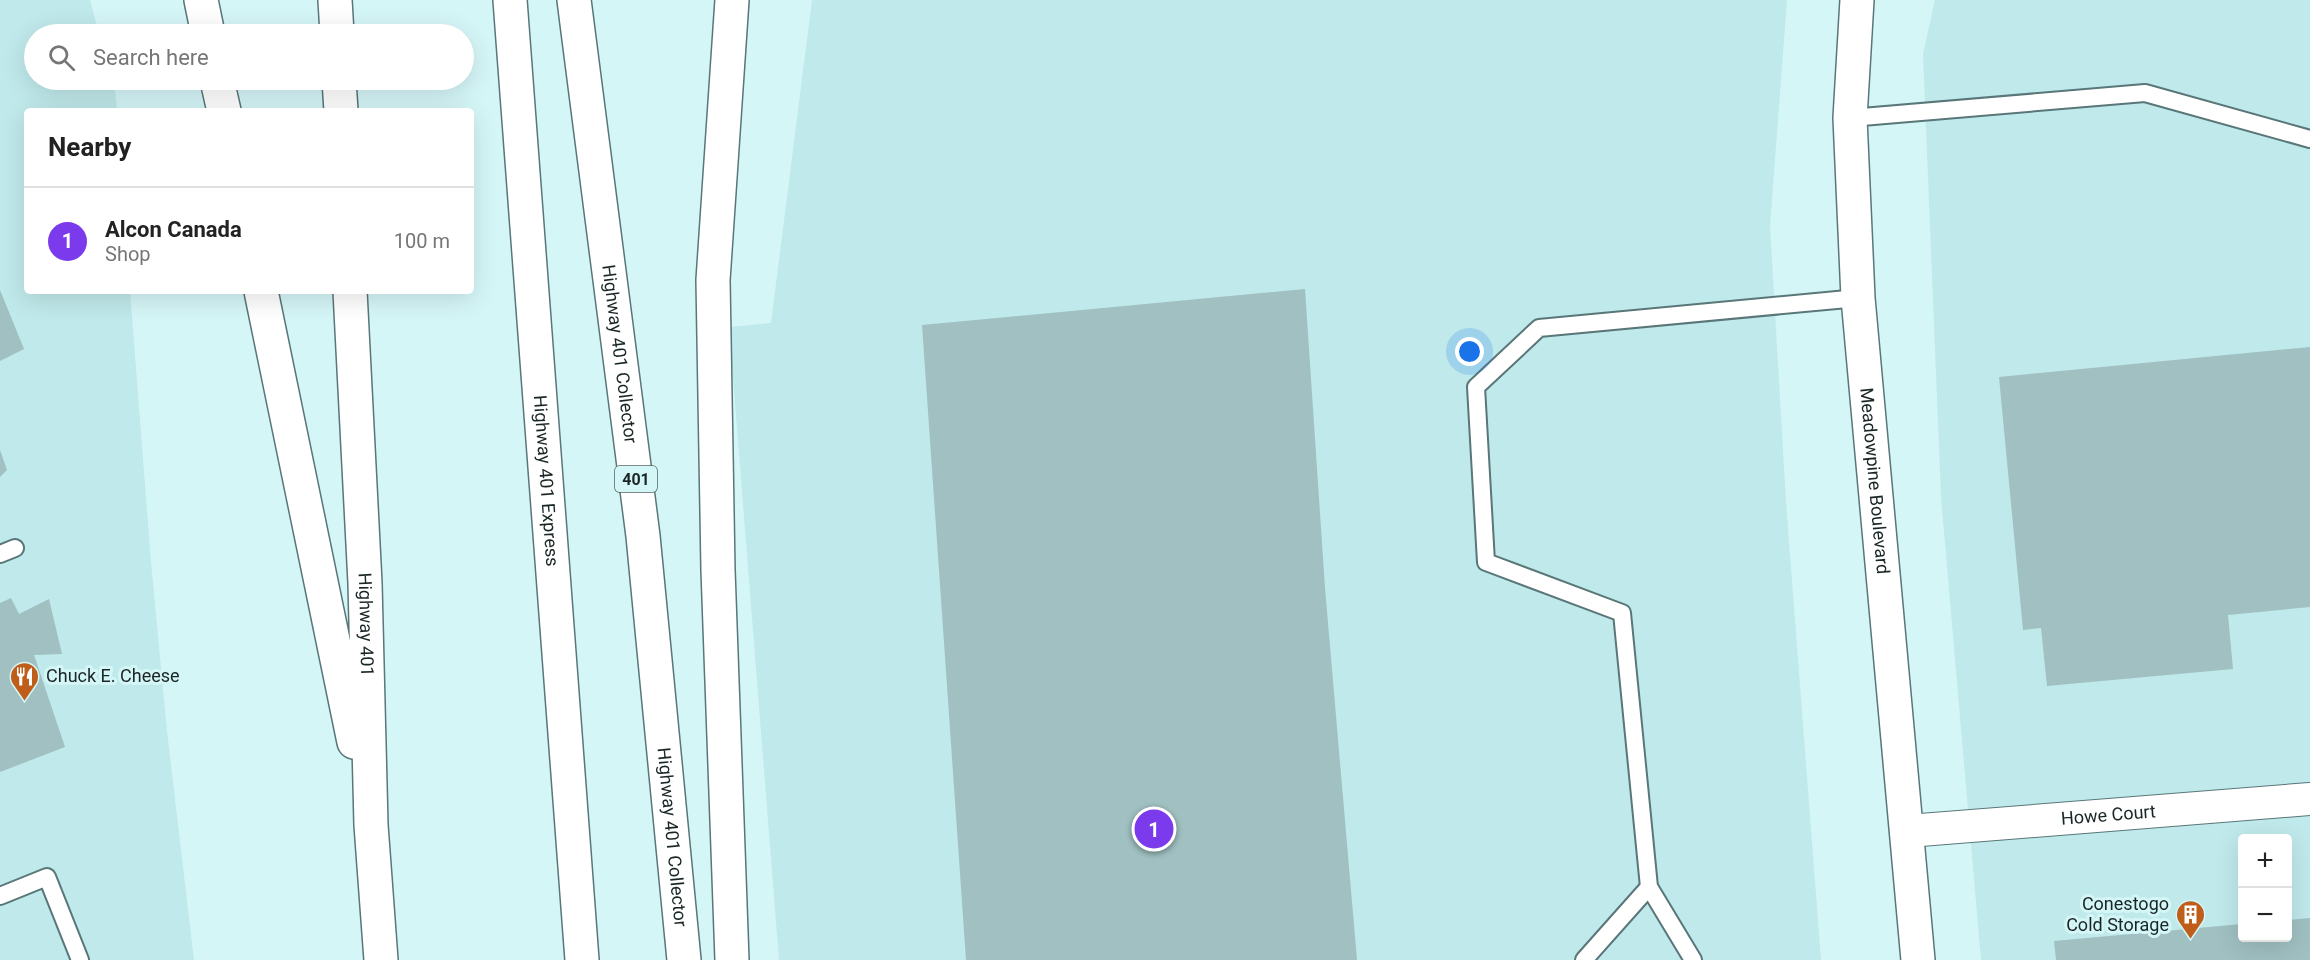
<!DOCTYPE html>
<meta charset="utf-8">
<style>
body{margin:0;font-family:Roboto,sans-serif;background:#f6f6f6;color:#222}
.controls{position:absolute;right:18px;bottom:18px;display:grid;overflow:hidden;border-radius:6px;box-shadow:0 6px 24px #0002}
.controls button{width:54px;height:54px;display:grid;place-items:center;padding:0;border:0;border-bottom:2px solid #e0e0e0;background:#fff;color:#222;font:30px sans-serif}
.you{position:absolute;left:1470px;top:352px;width:21px;height:21px;margin:-15px;border:4px solid #fff;border-radius:50%;background:#1a73e8;box-shadow:0 0 0 9px #1a73e833}
.badge{display:grid;place-items:center;width:39px;height:39px;border-radius:50%;background:#7c3aed;color:#fff;font-size:20px;font-weight:700}
.pin{position:absolute;translate:-50% -50%;border:3px solid #fff;box-shadow:0 2px 6px #0006}
.list{margin:0;padding:0;list-style:none}
h2{display:flex;justify-content:space-between;align-items:center;height:78px;margin:0;padding:0 24px;font-size:26px}
h2 small{font-size:20px;font-weight:400;color:#767676}
.list li{display:grid;grid-template-columns:39px 1fr auto;gap:18px;align-items:center;box-sizing:border-box;height:108px;padding:0 24px;border-top:2px solid #e0e0e0}
.list b{display:block;font-size:22px;white-space:nowrap}
.list p{margin:0;font-size:20px;white-space:nowrap;color:#767676}
.list em{font-size:20px;font-style:normal;color:#767676}
.icon{flex:none;width:33px;height:33px;fill:none;stroke:currentColor;stroke-width:2;stroke-linecap:round;stroke-linejoin:round}
.map{position:relative;flex:none;width:2310px;height:960px;overflow:hidden}
.search{position:absolute;background:#fff;box-shadow:0 6px 24px #0002;left:24px;top:24px;width:450px;height:66px;display:flex;align-items:center;gap:15px;box-sizing:border-box;padding:0 21px;border-radius:33px;color:#767676;font-size:22px}
.panel{position:absolute;background:#fff;box-shadow:0 6px 24px #0002;left:24px;top:108px;width:450px;height:186px;border-radius:6px}
.map>svg:first-child{display:block}
.built{fill:#c0e9eb;fill-rule:evenodd}
.building{fill:#a0c0c1}
.lines{fill:none;stroke-linecap:round;stroke-linejoin:round}
.lane-casing{stroke:#597678;stroke-width:20}
.street-casing{stroke:#597678;stroke-width:34}
.secondary-casing{stroke:#597678;stroke-width:36}
.highway-casing{stroke:#597678;stroke-width:36}
.lane{stroke:#fff;stroke-width:16}
.street{stroke:#fff;stroke-width:32}
.secondary{stroke:#fff;stroke-width:33}
.highway{stroke:#fff;stroke-width:33}
.labels{text-anchor:middle;stroke-width:6;stroke-linejoin:round;paint-order:stroke}
.shield{fill:#d5f6f7;stroke:#526465;stroke-width:1.5}
.shield-label{font-size:16px;font-weight:bold;fill:#1a2626}
.street-label{font-size:18px;fill:#1a2626;stroke:#d5f6f7}
.poi-label{font-size:18px;fill:#1a2626;stroke:#d5f6f7;text-anchor:start}
</style>
<div class="map">
<svg width="2310" height="960" viewBox="0 0 2310 960">
<rect width="100%" height="100%" fill="#d5f6f7"/>
<g class="built">
<path d="M 0,0 L 90,0 L 99,34 L 34,34 L 34,80 L 112,80 L 115,88 L 117,111 L 27,111 L 27,291 L 130,291 L 151,562 L 167,731 L 194,960 L 0,960 Z"/>
<path d="M 812,0 L 1787,0 L 1770,226 L 1786,502 L 1821,960 L 779,960 L 729,327 L 771,323 Z"/>
<path d="M 1935,0 L 2310,0 L 2310,960 L 1981,960 L 1941,497 L 1923,54 ZM 2242,838 L 2288,838 L 2288,938 L 2242,938 Z"/>
</g>
<g class="building">
<path d="M 1305,289 L 1325,588 L 1357,960 L 966,960 L 922,325 Z"/>
<path d="M 0,290 L 24,349 L 0,361 Z"/>
<path d="M 2310,347 L 2310,607 L 2228,615 L 2233,669 L 2047,686 L 2041,628 L 2023,630 L 1999,377 Z"/>
<path d="M 0,450 L 7,470 L 0,477 Z"/>
<path d="M 11,598 L 19,614 L 49,599 L 62,654 L 34,655 L 65,747 L 0,772 L 0,603 Z"/>
<path d="M 2310,918 L 2310,960 L 2056,960 L 2054,941 L 2242,924 L 2242,938 L 2288,938 L 2288,920 Z"/>
</g>
<g class="lines">
<defs>
<g id="lane">
<path d="M 1850,118 L 2145,93 L 2310,139"/>
<path d="M 0,554 L 15,548"/>
<path d="M 0,896 L 47,877 L 80,960"/>
<path d="M 1584,960 L 1649,887"/>
<path d="M 1693,960 L 1649,887 L 1622,613 L 1486,562 L 1476,387 L 1539,328 L 1858,298"/>
</g>
<g id="street">
<path id="s1" d="M 1908,831 L 2310,799"/>
</g>
<g id="secondary">
<path id="s2" d="M 1857,0 L 1850,118 L 1858,298 L 1918,960"/>
</g>
<g id="highway">
<path d="M 201,0 L 208,34"/>
<path d="M 335,0 L 337,34"/>
<path id="s3" d="M 510,0 L 582,960"/>
<path id="s4" d="M 574,0 L 643,536 L 684,960"/>
<path d="M 217,80 L 224,111"/>
<path d="M 339,80 L 341,111"/>
<path d="M 261,291 L 354,742"/>
<path id="s5" d="M 350,291 L 365,583 L 371,825 L 381,960"/>
<path d="M 732,960 L 718,570 L 713,280 L 732,0"/>
</g>
</defs>
<use href="#lane" class="lane-casing"/>
<use href="#street" class="street-casing"/>
<use href="#secondary" class="secondary-casing"/>
<use href="#highway" class="highway-casing"/>
<use href="#lane" class="lane"/>
<use href="#street" class="street"/>
<use href="#secondary" class="secondary"/>
<use href="#highway" class="highway"/>
</g>
<defs>
<symbol id="restaurant-pin" viewBox="-11 -11 22 30"><path d="M0 17L-7.5 6A9.5 9.5 0 1 1 7.5 6Z" fill="#be5e1a" stroke="#d5f6f7"/><path d="M-5-6h1v4h1v-4h1v4h1v-4h1v5L-1.5 .5V6h-2V.5L-5-1ZM5-6V6H3V1.5H1.5Q1.5-4 5-6Z" fill="#fff"/></symbol>
<symbol id="building-pin" viewBox="-11 -11 22 30"><path d="M0 17L-7.5 6A9.5 9.5 0 1 1 7.5 6Z" fill="#be5e1a" stroke="#d5f6f7"/><path d="M-4-6H4V6H1V3H-1V6H-4ZM-2.5-4.3h1.7v1.8h-1.7ZM.8-4.3h1.7v1.8H.8ZM-2.5-1h1.7V.8h-1.7ZM.8-1h1.7V.8H.8Z" fill="#fff"/></symbol>
</defs>
<g fill-rule="evenodd">
<use href="#restaurant-pin" x="8" y="660" width="33" height="45"/>
<use href="#building-pin" x="2174" y="898" width="33" height="45"/>
</g>
<g class="labels">
<rect class="shield" x="615" y="466" width="42" height="26" rx="4.5"/>
<g class="shield-label">
<text x="636" y="485">401</text>
</g>
<g class="street-label">
<text dy="6" stroke="none"><textPath href="#s4" startOffset="357">Highway 401 Collector</textPath></text>
<text dy="6" stroke="none"><textPath href="#s3" startOffset="482">Highway 401 Express</textPath></text>
<text dy="6" stroke="none"><textPath href="#s2" startOffset="482">Meadowpine Boulevard</textPath></text>
<text dy="6" stroke="none"><textPath href="#s5" startOffset="334">Highway 401</textPath></text>
<text dy="6" stroke="none"><textPath href="#s1" startOffset="201">Howe Court</textPath></text>
<text dy="6" stroke="none"><textPath href="#s4" startOffset="843">Highway 401 Collector</textPath></text>
</g>
<g class="poi-label">
<text x="46" y="682">Chuck E. Cheese</text>
<text x="2169" y="910" text-anchor="end">Conestogo<tspan x="2169" dy="21">Cold Storage</tspan></text>
</g>
</g>
</svg>
<div class="controls">
<button>+</button>
<button>−</button>
</div>
<div class="you"></div>
<div class="pin badge" style="left:1154px;top:829px">1</div>
<div class="search"><svg class="icon" aria-label="search" viewBox="0 0 24 24"><circle cx="10" cy="10" r="6"/><path d="M15 15l6 6"/></svg>Search here</div>
<section class="panel">
<h2>Nearby<small></small></h2>
<ul class="list">
<li><span class="badge">1</span><div><b>Alcon Canada</b><p>Shop</p></div><em>100 m</em></li>
</ul>
</section>
</div>
